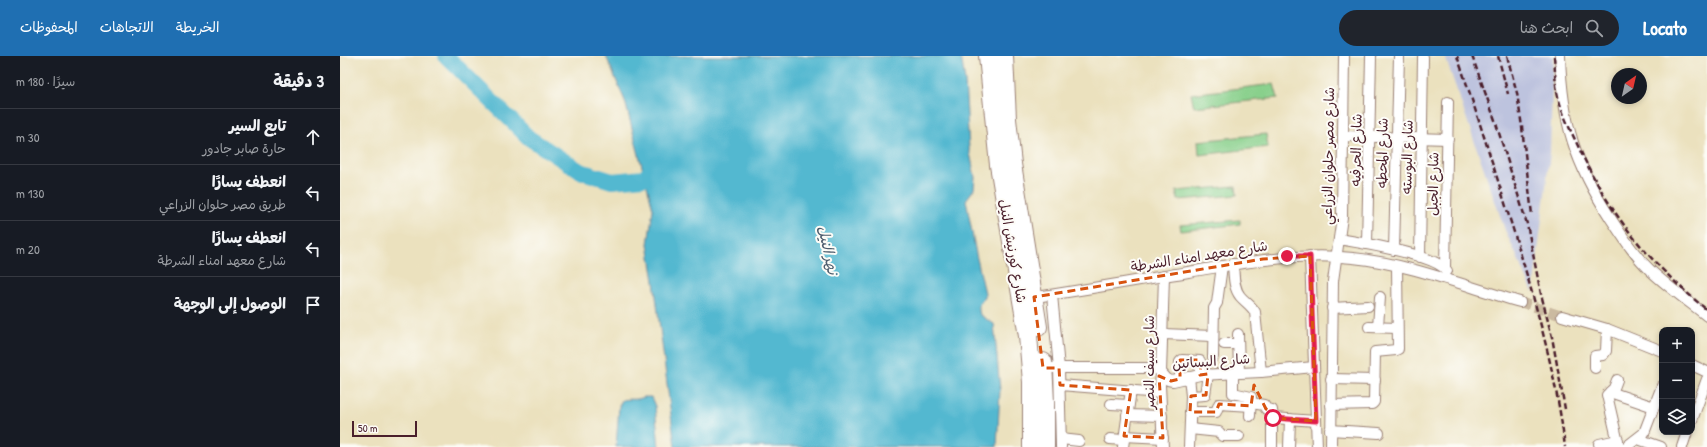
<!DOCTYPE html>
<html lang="ar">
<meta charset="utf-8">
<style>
body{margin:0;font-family:"Patrick Hand","Playpen Sans Arabic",sans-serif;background:#20242c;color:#f1f3f6;direction:rtl}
.controls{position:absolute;right:12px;bottom:12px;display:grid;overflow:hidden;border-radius:8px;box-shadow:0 2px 6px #0003}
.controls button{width:36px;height:36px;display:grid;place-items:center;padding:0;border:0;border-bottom:1px solid #363941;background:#171b24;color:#f1f3f6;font:20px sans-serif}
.compass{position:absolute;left:1271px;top:12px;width:36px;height:36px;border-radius:50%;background:#171b24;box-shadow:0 2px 6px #0003;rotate:34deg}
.scale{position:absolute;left:12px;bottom:10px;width:65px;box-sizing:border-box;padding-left:4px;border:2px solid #4a1f2b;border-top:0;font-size:11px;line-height:14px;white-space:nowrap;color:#4a1f2b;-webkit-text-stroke:3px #fdfcf7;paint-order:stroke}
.stop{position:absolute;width:12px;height:12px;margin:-9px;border:3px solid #e11d48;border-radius:50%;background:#fff}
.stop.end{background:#e11d48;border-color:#fff;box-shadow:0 1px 4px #0008}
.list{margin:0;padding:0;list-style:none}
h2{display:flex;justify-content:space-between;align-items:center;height:52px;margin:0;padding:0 16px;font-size:17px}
h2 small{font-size:13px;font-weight:400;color:#9ea1a6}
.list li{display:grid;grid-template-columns:26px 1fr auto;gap:12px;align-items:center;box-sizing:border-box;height:56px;padding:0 16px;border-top:1px solid #363941}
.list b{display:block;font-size:15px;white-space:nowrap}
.list p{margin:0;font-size:13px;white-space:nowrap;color:#9ea1a6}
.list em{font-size:13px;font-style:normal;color:#9ea1a6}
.icon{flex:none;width:22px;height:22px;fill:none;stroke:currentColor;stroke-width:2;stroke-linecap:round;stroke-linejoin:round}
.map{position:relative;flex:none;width:1367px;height:391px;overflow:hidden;direction:ltr}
header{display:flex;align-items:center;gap:24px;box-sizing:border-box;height:56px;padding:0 20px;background:#1f6fb2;color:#fff}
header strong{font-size:19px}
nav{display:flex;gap:22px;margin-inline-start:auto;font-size:14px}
.search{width:280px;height:36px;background:#20242c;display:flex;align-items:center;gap:10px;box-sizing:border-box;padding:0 14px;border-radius:22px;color:#9ea1a6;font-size:15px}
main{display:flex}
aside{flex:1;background:#171b24}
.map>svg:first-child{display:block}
.industrial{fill:#bdc3de}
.green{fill:#89d08c;stroke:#6a785c}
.water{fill:#52b8d0;stroke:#4e6c7e}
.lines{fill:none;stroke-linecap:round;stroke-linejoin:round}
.river{stroke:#52b8d0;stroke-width:16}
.street-tunnel{stroke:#cbbaa1;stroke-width:10;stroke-dasharray:10 5;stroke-linecap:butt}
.street-casing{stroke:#9a8074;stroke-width:12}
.highway-casing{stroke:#9a8074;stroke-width:20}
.street{stroke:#fff;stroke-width:10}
.highway{stroke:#fff;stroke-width:18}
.rail{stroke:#4a1f2b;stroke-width:2.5;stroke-dasharray:6 3;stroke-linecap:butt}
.route{stroke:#e11d48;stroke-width:5}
.marked{fill:none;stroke:#d8530f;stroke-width:3;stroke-dasharray:8 5;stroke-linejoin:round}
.labels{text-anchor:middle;stroke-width:4;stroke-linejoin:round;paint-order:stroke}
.street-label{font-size:14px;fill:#4a1f2b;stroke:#fdfcf7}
.water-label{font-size:15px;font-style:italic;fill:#4d5c6d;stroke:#fdfcf7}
</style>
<header>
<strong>Locato</strong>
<div class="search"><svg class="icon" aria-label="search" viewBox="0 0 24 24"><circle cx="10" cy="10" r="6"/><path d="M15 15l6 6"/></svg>ابحث هنا</div>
<nav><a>الخريطة</a><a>الاتجاهات</a><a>المحفوظات</a></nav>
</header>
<main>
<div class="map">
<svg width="1367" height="391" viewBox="0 0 1367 391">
<rect width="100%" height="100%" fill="#fdfcf7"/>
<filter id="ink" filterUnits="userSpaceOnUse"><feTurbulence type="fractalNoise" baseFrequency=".025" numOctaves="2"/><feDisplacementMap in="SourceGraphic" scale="8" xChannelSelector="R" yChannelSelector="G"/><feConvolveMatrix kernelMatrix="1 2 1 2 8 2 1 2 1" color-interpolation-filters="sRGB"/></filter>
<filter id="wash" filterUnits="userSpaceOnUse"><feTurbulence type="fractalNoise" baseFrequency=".012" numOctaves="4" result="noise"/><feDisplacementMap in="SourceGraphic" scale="16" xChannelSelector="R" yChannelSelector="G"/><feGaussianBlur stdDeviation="0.9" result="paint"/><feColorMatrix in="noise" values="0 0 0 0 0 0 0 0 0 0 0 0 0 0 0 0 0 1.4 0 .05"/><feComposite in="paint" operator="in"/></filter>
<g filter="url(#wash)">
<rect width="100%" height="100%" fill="#ebe1be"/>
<path class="industrial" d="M 1105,0 L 1213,0 L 1210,97 L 1193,236 L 1165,174 Z"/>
<g class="green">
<path d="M 934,28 L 938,42 L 854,51 L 851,38 Z"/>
<path d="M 926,78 L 928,91 L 859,99 L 858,85 Z"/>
<path d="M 896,130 L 897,139 L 838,144 L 836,135 Z"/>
<path d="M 900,164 L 900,168 L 841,175 L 840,169 Z"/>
</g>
<g class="water">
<path d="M 266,0 L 621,0 L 625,25 L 629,92 L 635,121 L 634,133 L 626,144 L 636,198 L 645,237 L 645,241 C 638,246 638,251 640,259 L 654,268 L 660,334 L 657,391 L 335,391 L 314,225 L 308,188 L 313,153 L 285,45 Z"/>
<path d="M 304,341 L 311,341 L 315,350 L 319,391 L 276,391 L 279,350 L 282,344 C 291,342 295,345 304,341 Z"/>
</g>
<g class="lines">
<path class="river" d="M 106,0 L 189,82 L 240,115 L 272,125 L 304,122 L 318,107"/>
</g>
</g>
<g filter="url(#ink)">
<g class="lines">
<path class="street-tunnel" d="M 1180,246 L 1222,260"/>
<defs>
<g id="street">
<path d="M 1220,0 C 1222,66 1235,108 1271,163 C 1283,181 1294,199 1310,214 C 1328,231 1348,245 1367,260"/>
<path d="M 1004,80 L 1108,83"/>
<path d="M 999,183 C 1021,187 1095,198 1107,215"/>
<path d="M 1027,188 L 1031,0"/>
<path d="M 1054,194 L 1059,0"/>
<path d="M 970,200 L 977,391"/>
<path d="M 1080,201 L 1083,1"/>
<path d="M 893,208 C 894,218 893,231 900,240 C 905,246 911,249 915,256 L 921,316"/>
<path d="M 1105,212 L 1108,46"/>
<path d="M 712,239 L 719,312 L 721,391"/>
<path d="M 690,242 C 743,234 795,225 848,216 C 903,207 957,196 1013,202 C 1070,208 1125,230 1180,246"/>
<path d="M 992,252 L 1028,250"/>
<path d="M 1222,260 L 1267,273 L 1322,295"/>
<path d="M 1029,271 L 1057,272"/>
<path d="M 1038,271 L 1040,241"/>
<path d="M 823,278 L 873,280"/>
<path d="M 898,278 L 899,317"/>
<path d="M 884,288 L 898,288"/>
<path d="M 873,301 L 874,252 L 877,247 L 882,210"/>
<path d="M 1352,309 L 1367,316"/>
<path d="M 703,312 L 813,312 L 820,315 L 828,324 L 833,325 L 860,319 L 921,316 L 974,311"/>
<path d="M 1255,312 L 1255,300 L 1263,299 L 1266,295 L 1267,273"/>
<path d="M 893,317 L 893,337 L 911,341 L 910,360"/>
<path d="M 840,323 L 840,306 L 842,304 L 860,305 L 860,319"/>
<path d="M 991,323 L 1035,324"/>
<path d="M 1277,324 L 1274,332 L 1267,339 L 1279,391"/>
<path d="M 720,329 L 820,337"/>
<path d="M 1270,336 L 1314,351"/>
<path d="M 851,340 L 865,339 L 868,318"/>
<path d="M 911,347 L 924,349 L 926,353 L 932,354 L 933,362 L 976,365"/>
<path d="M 771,348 L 788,349"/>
<path d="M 991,349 L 1032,348 L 1034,346 L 1035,296 L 1056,294 L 1058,293 L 1057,210"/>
<path d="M 850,356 L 876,356 L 879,348 L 911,350"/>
<path d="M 787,359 L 822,360"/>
<path d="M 1352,364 L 1367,323"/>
<path d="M 850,373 L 879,376 L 882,380 L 899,380"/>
<path d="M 990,374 L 1039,377"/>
<path d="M 784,380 L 823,382"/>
<path d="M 721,383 L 739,385"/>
<path d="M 770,383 L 783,384"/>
<path d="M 1298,383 L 1321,391"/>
<path d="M 1259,388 L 1278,384"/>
<path d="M 783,391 L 791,334"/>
<path d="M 823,391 L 820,329 L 821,317 L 824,220"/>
<path d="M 849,391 L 851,340 L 849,321"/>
<path d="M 932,391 L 932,362"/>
<path d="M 949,391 L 950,363"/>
<path d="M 991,391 L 993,225 L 1002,161 L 1004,0"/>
<path d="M 1286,391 L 1304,377 L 1322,330"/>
<path d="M 1342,391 L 1347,376"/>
</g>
<g id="highway">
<path d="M 648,0 L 659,109 L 688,280 L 692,326 L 692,391"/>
<path d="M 664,0 L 667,63 L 672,108 L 698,271"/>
<path d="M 703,306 L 705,347 L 705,391"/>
</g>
</defs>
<use href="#street" class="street-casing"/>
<use href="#highway" class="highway-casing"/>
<use href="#street" class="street"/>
<use href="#highway" class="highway"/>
<g class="rail">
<path d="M 1117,0 C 1137,57 1155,115 1173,173 C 1195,245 1216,316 1225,391"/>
<path d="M 1132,0 L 1155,64 L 1187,168 L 1201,238 L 1212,281 L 1225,353"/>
<path d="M 1158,0 L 1168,38"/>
<path d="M 1167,0 L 1177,37 L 1182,71 L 1192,159"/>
<path d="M 1214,0 C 1215,12 1215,25 1217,36 C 1221,56 1230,73 1238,90 C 1271,161 1308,205 1367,254"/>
</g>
</g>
</g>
<g class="lines" filter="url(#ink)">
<path class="route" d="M 933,362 L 976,365 L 970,200 L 947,200"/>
</g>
<path class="marked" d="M 970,200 L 976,365 L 933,362 L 933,355 L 926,353 L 914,329 L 911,350 L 879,348 L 876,356 L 850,356 L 851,340 L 866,339 L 868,318 L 860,319 L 861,304 L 840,304 L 840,323 L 831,325 L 819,320 L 823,382 L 784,380 L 791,334 L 720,329 L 719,312 L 703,312 L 694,241 L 923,203 Z"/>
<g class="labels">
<g class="street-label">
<text transform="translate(1016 94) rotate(-89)" y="5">شارع الحرفيه</text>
<text transform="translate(1042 97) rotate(-89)" y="5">شارع المحطه</text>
<text transform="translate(988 100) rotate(-89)" y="5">شارع مصر حلوان الزراعي</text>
<text transform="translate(1067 101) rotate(-89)" y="5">شارع البوسته</text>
<text transform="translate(1093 128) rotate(-89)" y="5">شارع الجبل</text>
<text transform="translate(673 195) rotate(80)" y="5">شارع كورنيش النيل</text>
<text transform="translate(859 200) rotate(-9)" y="5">شارع معهد امناء الشرطة</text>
<text transform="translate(871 305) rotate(-4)" y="5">شارع البساتين</text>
<text transform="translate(809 306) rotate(-90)" y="5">شارع سيف النصر</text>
</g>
<g class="water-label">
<text transform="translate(488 194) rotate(78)" y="5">نهر النيل</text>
</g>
</g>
</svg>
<div class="controls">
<button>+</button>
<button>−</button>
<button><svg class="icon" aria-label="layers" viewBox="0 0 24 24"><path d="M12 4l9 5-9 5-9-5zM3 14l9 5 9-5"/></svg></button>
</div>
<svg class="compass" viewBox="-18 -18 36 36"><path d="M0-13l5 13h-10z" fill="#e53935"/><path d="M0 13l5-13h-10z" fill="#9ea1a6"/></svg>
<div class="scale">50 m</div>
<div class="stop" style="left:933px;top:362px"></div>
<div class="stop end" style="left:947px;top:200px"></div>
</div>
<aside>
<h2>3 دقيقة<small>سيرًا · 180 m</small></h2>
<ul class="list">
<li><svg class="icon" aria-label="ahead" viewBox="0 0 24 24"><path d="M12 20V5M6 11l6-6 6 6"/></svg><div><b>تابع السير</b><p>حارة صابر جادور</p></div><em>30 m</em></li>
<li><svg class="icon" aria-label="left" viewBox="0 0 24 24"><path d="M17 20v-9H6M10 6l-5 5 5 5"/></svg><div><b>انعطف يسارًا</b><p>طريق مصر حلوان الزراعي</p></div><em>130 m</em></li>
<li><svg class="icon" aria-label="left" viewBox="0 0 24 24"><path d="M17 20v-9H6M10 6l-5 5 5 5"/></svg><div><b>انعطف يسارًا</b><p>شارع معهد امناء الشرطة</p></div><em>20 m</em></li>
<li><svg class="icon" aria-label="arrive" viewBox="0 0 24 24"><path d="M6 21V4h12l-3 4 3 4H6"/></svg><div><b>الوصول إلى الوجهة</b></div></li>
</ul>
</aside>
</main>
